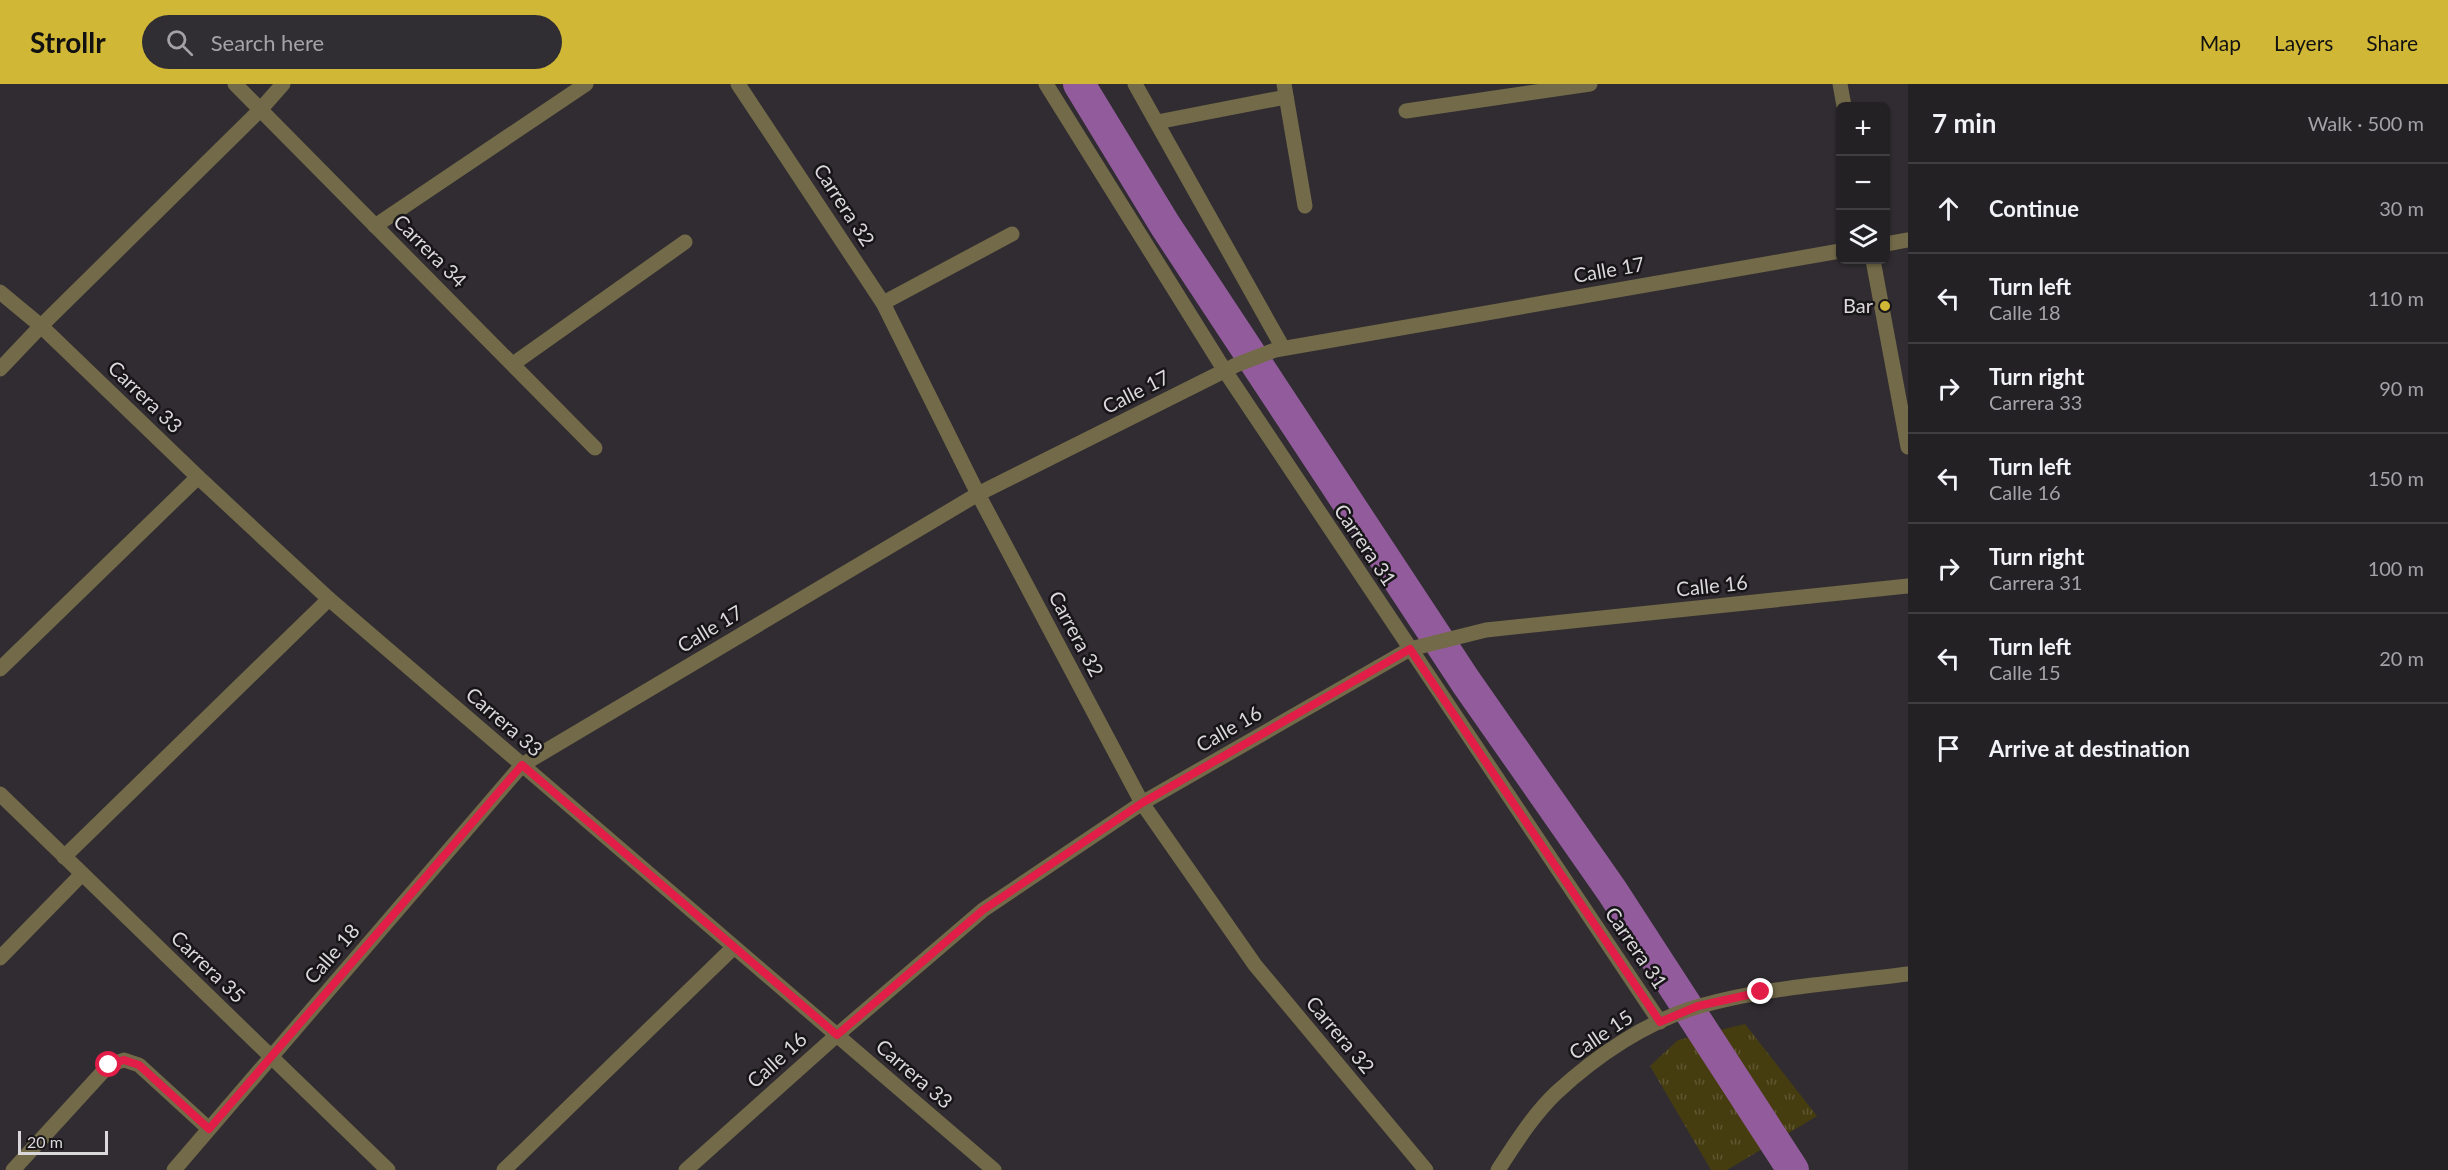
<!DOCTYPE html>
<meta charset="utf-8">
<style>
body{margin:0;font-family:Lato,sans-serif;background:#302e32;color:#f1f3f6}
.controls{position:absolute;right:18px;top:18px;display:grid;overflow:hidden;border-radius:9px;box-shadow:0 2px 4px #0004}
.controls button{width:54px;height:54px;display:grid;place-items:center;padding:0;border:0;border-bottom:2px solid #413e42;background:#242125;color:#f1f3f6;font:30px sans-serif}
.scale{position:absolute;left:18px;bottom:15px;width:90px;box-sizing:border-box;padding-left:6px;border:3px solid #dbd8db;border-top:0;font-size:16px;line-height:21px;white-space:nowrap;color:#dbd8db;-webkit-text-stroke:4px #171517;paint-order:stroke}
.stop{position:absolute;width:18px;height:18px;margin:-14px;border:4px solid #e11d48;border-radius:50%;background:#fff}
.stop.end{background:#e11d48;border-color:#fff;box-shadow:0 2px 6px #0008}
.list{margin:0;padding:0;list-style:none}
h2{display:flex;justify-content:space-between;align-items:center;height:78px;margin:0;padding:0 24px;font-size:26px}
h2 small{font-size:20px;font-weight:400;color:#a3a3a7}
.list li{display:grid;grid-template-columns:39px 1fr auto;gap:18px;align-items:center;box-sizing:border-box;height:90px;padding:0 24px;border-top:2px solid #413e42}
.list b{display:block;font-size:22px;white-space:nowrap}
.list p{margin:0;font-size:20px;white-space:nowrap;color:#a3a3a7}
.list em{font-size:20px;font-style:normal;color:#a3a3a7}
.icon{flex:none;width:33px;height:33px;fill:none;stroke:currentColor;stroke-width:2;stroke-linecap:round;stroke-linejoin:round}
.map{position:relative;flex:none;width:1908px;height:1086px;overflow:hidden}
header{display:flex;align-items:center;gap:36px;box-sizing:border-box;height:84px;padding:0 30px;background:#d1b736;color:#111}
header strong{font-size:28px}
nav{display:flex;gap:33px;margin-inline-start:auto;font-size:21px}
.search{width:420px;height:54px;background:#302e32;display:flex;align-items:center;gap:15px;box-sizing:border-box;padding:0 21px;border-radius:33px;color:#a3a3a7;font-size:22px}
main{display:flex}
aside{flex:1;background:#242125}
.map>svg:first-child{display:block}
.park{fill:url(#park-tufts)}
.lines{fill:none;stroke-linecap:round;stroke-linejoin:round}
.canal{stroke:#925c9c;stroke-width:32}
.minor{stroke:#726a48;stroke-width:15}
.route{stroke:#e11d48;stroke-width:8}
.poi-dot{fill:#d1b736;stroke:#171517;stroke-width:2}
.labels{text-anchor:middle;stroke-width:5;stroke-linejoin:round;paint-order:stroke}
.street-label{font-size:20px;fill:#dbd8db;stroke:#171517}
.poi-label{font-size:20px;fill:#dbd8db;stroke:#171517;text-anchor:end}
</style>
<header>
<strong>Strollr</strong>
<div class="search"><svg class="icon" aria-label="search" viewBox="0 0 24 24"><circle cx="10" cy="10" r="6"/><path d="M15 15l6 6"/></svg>Search here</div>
<nav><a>Map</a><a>Layers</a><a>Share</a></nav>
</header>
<main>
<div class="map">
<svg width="1908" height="1086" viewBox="0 0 1908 1086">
<defs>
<pattern id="park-tufts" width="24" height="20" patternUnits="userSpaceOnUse" patternTransform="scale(1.5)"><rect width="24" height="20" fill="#453c10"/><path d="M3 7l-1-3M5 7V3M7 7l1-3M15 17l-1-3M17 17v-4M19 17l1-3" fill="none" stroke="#5f5732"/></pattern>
</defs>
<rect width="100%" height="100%" fill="#302c31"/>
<path class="park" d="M 1745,940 L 1817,1032 L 1727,1086 L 1711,1086 L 1650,982 L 1678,956 Z"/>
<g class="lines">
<path class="canal" d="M 1079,0 L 1165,141 L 1466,598 L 1612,807 L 1793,1086"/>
<g class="minor">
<path d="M 235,0 L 595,364"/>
<path d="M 738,0 L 883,219 L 978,410 L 1142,719 L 1255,881 L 1426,1086"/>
<path d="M 1046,0 L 1225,287 L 1660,938"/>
<path d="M 1135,0 L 1283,264"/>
<path d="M 1284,0 L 1305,122"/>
<path d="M 1840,0 L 1844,22"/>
<path d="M 1406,27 L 1590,0"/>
<path d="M 1157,38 L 1286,13"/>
<path d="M 375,142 L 586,0"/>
<path d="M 1886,160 L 1908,156"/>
<path d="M 1873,176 L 1908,363"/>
<path d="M 0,208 L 41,242 L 198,393 L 329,515 L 994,1086"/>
<path d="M 883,219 L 1012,150"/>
<path d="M 513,280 L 685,158"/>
<path d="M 0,285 L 41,242 L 260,26 L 283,0"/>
<path d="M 0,585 L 198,393"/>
<path d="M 0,710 L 388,1086"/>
<path d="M 64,773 L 329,515"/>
<path d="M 0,874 L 82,790"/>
<path d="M 13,1086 L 109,981 L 124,976 L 139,981 L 209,1045"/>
<path d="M 174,1086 L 522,681 L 978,410 L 1236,281 L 1275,266 L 1840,167"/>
<path d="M 504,1086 L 734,863"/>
<path d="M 686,1086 L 837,951 L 983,826 L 1142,719 L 1410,565 L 1486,546 L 1908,502"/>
<path d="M 1498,1086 C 1515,1060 1533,1031 1556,1009 C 1596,972 1647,937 1700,922 C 1767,903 1839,899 1908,890"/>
</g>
</g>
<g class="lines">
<path class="route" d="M 109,981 L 124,976 L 139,981 L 209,1045 L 522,681 L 837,951 L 983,826 L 1142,719 L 1410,565 L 1660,938 L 1698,922 L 1761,908"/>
</g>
<circle class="poi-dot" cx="1885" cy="222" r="6"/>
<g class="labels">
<g class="street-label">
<text transform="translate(844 121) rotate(57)" y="7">Carrera 32</text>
<text transform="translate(430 167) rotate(45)" y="7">Carrera 34</text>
<text transform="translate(1609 186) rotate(-10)" y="7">Calle 17</text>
<text transform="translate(1136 308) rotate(-27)" y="7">Calle 17</text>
<text transform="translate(145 313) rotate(44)" y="7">Carrera 33</text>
<text transform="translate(1365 461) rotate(56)" y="7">Carrera 31</text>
<text transform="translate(1712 502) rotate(-6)" y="7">Calle 16</text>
<text transform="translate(710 545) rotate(-31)" y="7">Calle 17</text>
<text transform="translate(1076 550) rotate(62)" y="7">Carrera 32</text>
<text transform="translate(504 638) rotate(41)" y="7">Carrera 33</text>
<text transform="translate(1229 645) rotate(-30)" y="7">Calle 16</text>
<text transform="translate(1636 864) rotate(56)" y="7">Carrera 31</text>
<text transform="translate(332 870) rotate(-49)" y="7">Calle 18</text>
<text transform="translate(208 883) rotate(44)" y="7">Carrera 35</text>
<text transform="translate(1340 951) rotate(50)" y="7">Carrera 32</text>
<text transform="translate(1601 951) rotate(-34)" y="7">Calle 15</text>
<text transform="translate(777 976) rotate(-42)" y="7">Calle 16</text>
<text transform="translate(914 990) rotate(41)" y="7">Carrera 33</text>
</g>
<g class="poi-label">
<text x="1873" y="229">Bar</text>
</g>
</g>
</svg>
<div class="controls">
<button>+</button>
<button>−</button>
<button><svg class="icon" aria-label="layers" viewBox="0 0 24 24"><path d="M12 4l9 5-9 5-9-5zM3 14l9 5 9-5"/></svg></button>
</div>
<div class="scale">20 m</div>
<div class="stop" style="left:109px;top:981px"></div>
<div class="stop end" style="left:1761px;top:908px"></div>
</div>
<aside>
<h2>7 min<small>Walk · 500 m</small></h2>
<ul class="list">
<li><svg class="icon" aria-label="ahead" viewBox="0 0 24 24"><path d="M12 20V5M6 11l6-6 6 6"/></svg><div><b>Continue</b></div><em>30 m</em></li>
<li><svg class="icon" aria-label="left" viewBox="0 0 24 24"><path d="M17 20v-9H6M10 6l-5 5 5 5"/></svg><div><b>Turn left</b><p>Calle 18</p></div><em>110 m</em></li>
<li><svg class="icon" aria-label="right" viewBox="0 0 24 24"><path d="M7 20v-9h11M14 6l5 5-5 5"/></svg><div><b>Turn right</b><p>Carrera 33</p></div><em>90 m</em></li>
<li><svg class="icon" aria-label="left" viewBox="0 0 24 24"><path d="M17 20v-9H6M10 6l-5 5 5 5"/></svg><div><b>Turn left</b><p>Calle 16</p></div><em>150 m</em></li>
<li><svg class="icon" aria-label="right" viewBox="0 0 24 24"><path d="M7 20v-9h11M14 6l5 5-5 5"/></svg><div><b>Turn right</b><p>Carrera 31</p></div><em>100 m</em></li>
<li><svg class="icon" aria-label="left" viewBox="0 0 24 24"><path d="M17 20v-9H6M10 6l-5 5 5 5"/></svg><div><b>Turn left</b><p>Calle 15</p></div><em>20 m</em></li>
<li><svg class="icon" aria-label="arrive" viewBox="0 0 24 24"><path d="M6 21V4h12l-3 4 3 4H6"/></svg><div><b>Arrive at destination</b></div></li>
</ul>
</aside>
</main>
